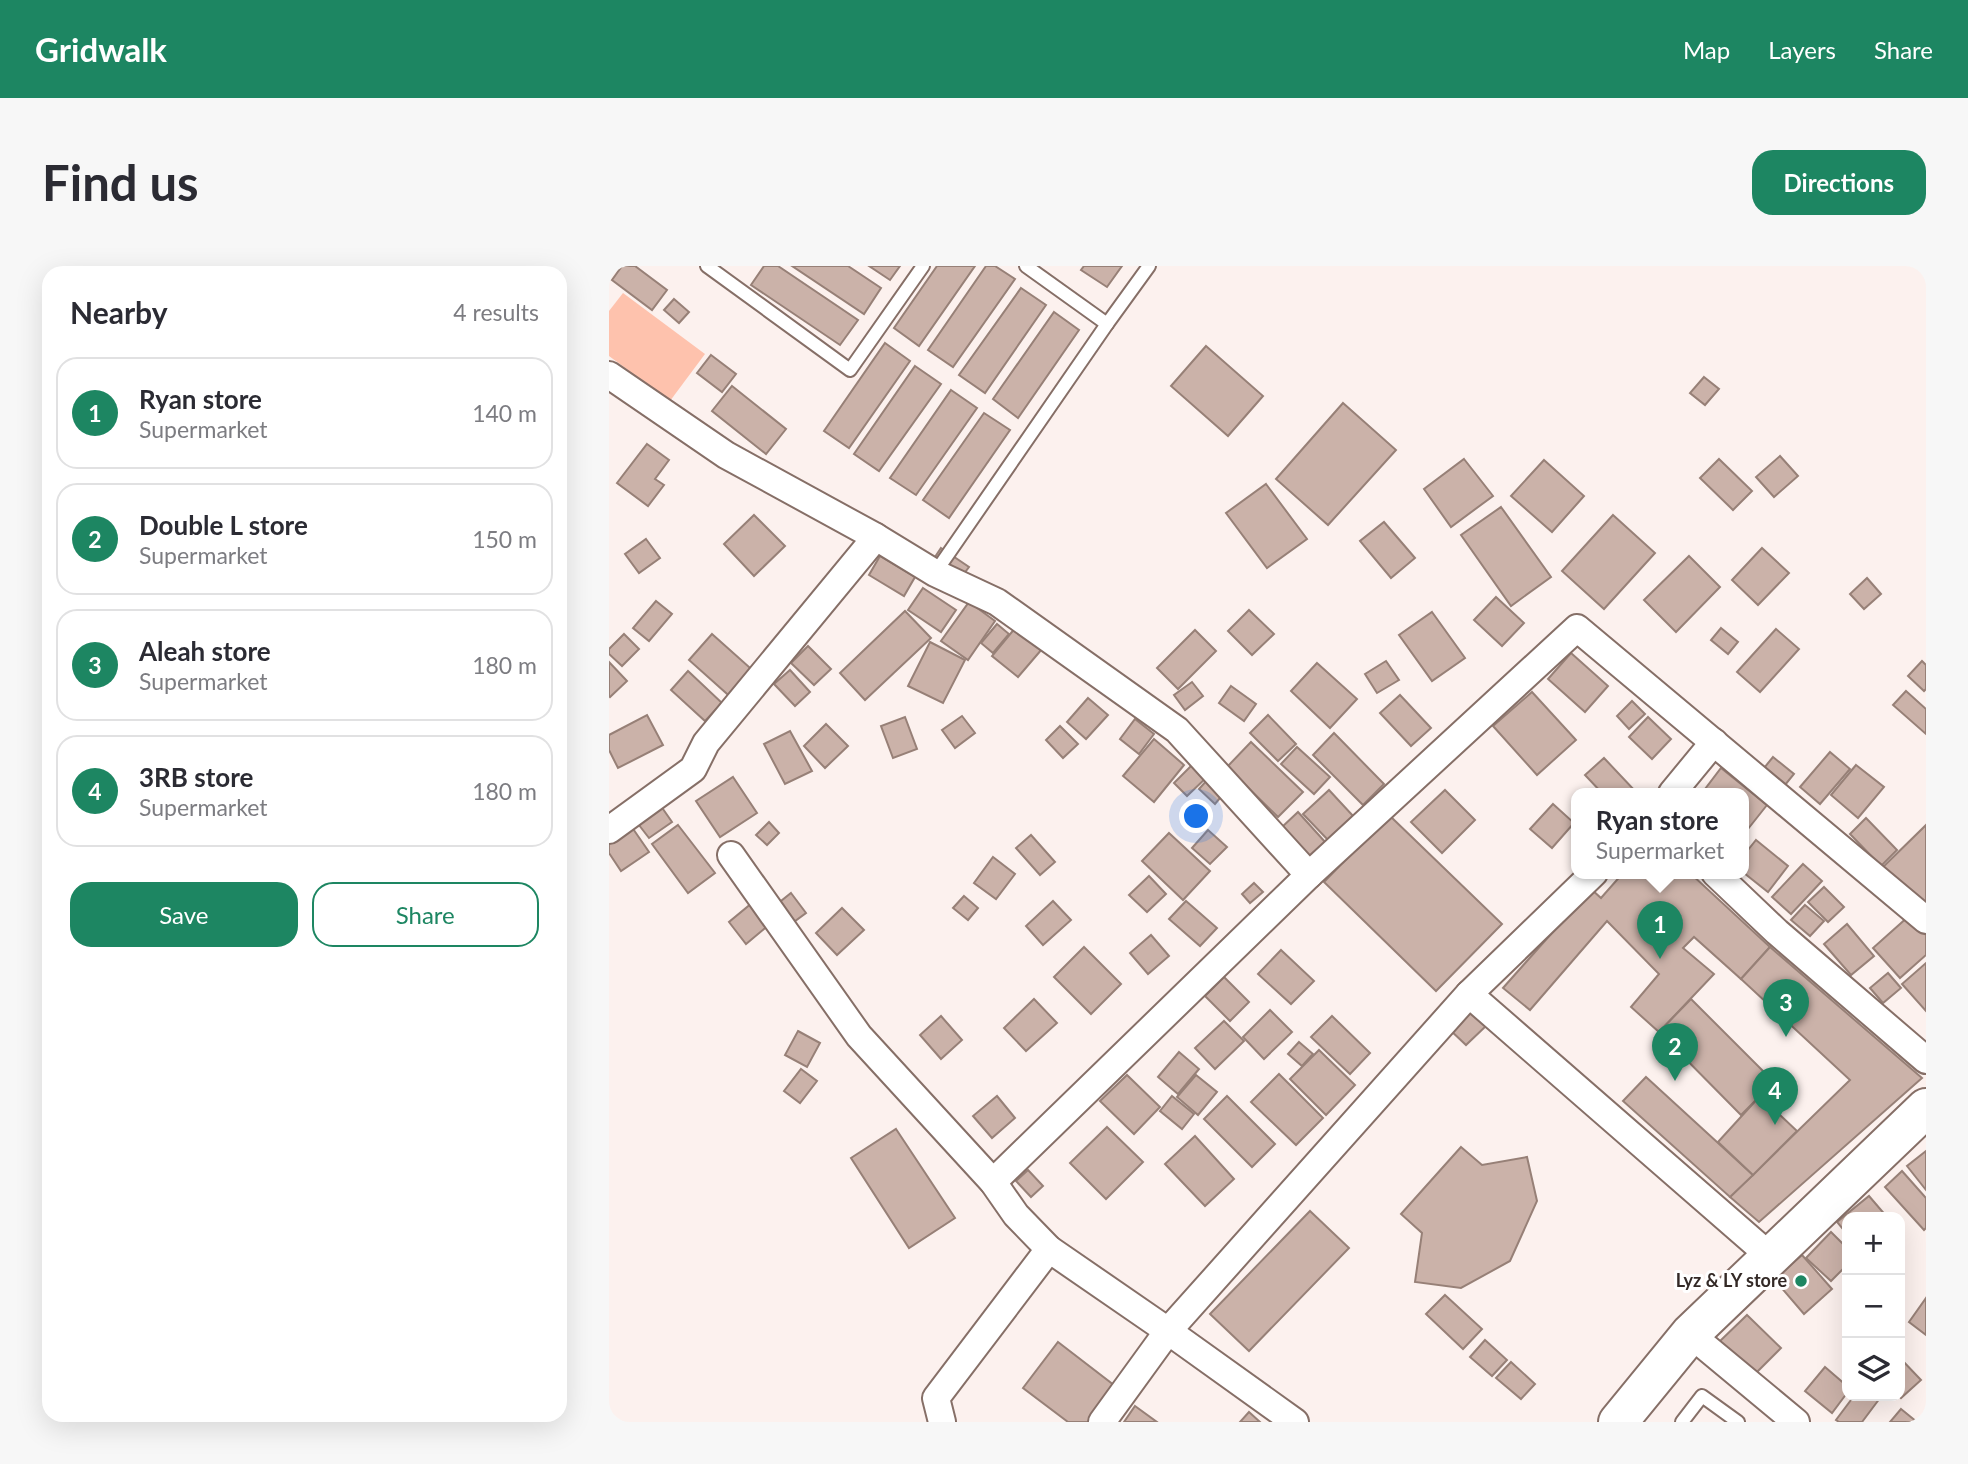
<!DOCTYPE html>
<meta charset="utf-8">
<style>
body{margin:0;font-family:Lato,sans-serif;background:#f7f7f7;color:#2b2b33}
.controls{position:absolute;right:21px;bottom:21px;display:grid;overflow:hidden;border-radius:14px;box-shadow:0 7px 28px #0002}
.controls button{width:63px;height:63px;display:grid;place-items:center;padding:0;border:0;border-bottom:2px solid #e1e1e2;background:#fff;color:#2b2b33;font:35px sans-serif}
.you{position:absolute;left:588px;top:551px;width:24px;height:24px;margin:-18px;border:5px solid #fff;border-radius:50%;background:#1a73e8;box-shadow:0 0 0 10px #1a73e833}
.badge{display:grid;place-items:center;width:46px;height:46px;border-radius:50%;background:#1d8662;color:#fff;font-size:23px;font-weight:700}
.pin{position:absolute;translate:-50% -58px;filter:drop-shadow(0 2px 4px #0008)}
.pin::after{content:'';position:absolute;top:37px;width:24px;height:21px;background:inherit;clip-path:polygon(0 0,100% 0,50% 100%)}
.popup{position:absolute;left:962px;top:522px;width:178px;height:91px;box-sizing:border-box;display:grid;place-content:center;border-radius:14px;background:#fff;filter:drop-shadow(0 2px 5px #0005);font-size:23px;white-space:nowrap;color:#7c7c81}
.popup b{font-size:26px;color:#2b2b33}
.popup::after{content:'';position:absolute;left:50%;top:100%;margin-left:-14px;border:14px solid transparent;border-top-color:#fff}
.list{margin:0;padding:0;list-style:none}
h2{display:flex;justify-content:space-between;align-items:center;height:91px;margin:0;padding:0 28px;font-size:30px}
h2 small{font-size:23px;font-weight:400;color:#7c7c81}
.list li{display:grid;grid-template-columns:46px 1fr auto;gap:21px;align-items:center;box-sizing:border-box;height:112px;margin:0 14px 14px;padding:0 14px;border:2px solid #e1e1e2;border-radius:21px}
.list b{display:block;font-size:26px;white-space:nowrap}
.list p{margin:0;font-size:23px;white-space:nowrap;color:#7c7c81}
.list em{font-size:23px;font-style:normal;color:#7c7c81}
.actions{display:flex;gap:14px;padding:21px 28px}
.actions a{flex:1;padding:16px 0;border:2px solid #1d8662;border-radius:21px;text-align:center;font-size:24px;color:#1d8662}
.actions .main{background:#1d8662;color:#fff}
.icon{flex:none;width:38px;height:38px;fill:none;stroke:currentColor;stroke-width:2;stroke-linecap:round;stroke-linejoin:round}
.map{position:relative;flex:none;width:1317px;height:1156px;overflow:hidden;border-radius:21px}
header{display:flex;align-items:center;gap:42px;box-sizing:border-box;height:98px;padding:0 35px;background:#1d8662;color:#fff}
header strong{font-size:33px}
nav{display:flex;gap:38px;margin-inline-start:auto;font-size:24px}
.intro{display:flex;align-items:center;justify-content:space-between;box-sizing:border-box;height:168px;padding:0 42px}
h1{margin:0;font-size:49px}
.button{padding:18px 32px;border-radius:21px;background:#1d8662;color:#fff;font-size:24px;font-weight:700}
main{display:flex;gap:42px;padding:0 42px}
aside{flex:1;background:#fff;border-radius:21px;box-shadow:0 7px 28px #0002}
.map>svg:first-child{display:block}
.green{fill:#fec2ad}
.building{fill:#cbb2a9;stroke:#978077;stroke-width:2}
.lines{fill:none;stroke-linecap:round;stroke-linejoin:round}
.service-casing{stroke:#866f67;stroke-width:16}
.minor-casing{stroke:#866f67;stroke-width:30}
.primary-casing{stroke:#866f67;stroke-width:42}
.service{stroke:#fff;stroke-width:12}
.minor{stroke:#fff;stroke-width:26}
.primary{stroke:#fff;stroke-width:38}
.poi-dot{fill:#1d8662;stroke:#fff;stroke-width:2.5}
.labels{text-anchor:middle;stroke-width:6;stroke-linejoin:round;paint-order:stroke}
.poi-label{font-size:18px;font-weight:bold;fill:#332926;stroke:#fff;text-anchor:end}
</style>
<header>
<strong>Gridwalk</strong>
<nav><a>Map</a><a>Layers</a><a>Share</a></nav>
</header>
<div class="intro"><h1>Find us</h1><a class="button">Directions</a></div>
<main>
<aside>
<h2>Nearby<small>4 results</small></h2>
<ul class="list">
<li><span class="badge">1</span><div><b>Ryan store</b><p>Supermarket</p></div><em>140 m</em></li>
<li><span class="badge">2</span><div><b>Double L store</b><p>Supermarket</p></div><em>150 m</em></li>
<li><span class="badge">3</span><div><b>Aleah store</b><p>Supermarket</p></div><em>180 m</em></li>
<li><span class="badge">4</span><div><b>3RB store</b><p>Supermarket</p></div><em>180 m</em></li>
</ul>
<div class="actions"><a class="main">Save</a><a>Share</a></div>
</aside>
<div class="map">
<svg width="1317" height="1156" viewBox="0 0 1317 1156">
<rect width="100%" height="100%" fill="#fcf1ee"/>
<path class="green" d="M 14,27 L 96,88 L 61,135 L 0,90 L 0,45 Z"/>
<g class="building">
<path d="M 13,0 L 26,0 L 58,24 L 43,44 L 3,14 Z"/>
<path d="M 155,0 L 169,0 L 249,54 L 231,79 L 142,19 Z"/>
<path d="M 183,0 L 239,0 L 272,22 L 255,48 Z"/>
<path d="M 260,0 L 291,0 L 281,14 Z"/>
<path d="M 328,0 L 366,0 L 310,80 L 285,62 Z"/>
<path d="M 377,0 L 386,0 L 406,13 L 344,101 L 319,84 Z"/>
<path d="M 475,0 L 513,0 L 498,21 L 472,4 Z"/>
<path d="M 412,22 L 437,39 L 376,127 L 350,109 Z"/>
<path d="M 65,33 L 80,46 L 70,57 L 55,44 Z"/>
<path d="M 445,46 L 470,64 L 409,152 L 384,133 Z"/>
<path d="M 276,77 L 301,95 L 240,182 L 215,165 Z"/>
<path d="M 597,80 L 654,130 L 619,170 L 562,120 Z"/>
<path d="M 102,89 L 127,108 L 113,126 L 88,107 Z"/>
<path d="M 306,100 L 332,118 L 270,205 L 245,188 Z"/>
<path d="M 1095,111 L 1110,123 L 1096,139 L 1081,127 Z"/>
<path d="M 123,120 L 177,163 L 157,188 L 103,145 Z"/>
<path d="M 342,124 L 368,142 L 307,229 L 281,212 Z"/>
<path d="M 734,137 L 787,184 L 719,259 L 667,213 Z"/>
<path d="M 375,147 L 401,164 L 340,252 L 314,234 Z"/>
<path d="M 38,178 L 60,194 L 46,213 L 55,219 L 39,240 L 8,217 Z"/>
<path d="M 1171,190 L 1189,210 L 1165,231 L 1147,211 Z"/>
<path d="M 855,193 L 884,230 L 842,261 L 815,223 Z"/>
<path d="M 1110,193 L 1143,225 L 1124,244 L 1091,212 Z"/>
<path d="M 935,194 L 975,230 L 943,266 L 902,230 Z"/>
<path d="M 657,218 L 698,273 L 658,302 L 617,247 Z"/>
<path d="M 892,241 L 942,311 L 902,340 L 852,269 Z"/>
<path d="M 145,249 L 176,280 L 145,310 L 115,278 Z"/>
<path d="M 1004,249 L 1046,287 L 995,343 L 953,305 Z"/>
<path d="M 775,256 L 806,292 L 782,312 L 751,275 Z"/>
<path d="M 37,273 L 51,292 L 30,307 L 16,288 Z"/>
<path d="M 332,282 L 360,301 L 354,309 L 326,291 Z"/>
<path d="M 1153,282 L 1180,307 L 1149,339 L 1123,314 Z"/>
<path d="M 271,290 L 306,311 L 295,330 L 260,309 Z"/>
<path d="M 1080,290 L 1111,321 L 1067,366 L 1035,334 Z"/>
<path d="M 1258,312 L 1272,328 L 1255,343 L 1241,328 Z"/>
<path d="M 314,322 L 347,344 L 332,366 L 299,344 Z"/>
<path d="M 887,331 L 915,357 L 893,380 L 865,354 Z"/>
<path d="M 47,335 L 63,348 L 40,375 L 24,362 Z"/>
<path d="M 360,336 L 386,355 L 359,394 L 332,375 Z"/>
<path d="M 640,344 L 665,368 L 643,389 L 619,365 Z"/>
<path d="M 296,345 L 322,372 L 256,434 L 231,407 Z"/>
<path d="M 823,346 L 856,392 L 823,415 L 790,369 Z"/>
<path d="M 388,358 L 400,368 L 384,387 L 372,377 Z"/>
<path d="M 407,361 L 433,383 L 409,411 L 383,390 Z"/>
<path d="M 1112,362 L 1129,376 L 1119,388 L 1102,374 Z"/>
<path d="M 1167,363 L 1190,383 L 1151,426 L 1128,406 Z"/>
<path d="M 586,364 L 607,385 L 569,423 L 548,402 Z"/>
<path d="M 15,368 L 30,383 L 13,400 L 0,388 L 0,383 Z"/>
<path d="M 103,368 L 149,409 L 126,435 L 80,394 Z"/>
<path d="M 321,376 L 356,394 L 334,437 L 299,420 Z"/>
<path d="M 199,380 L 222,403 L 205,419 L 182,397 Z"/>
<path d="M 962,387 L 999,420 L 976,446 L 939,413 Z"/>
<path d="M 777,395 L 790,414 L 768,427 L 756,408 Z"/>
<path d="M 1313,395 L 1317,399 L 1317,423 L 1315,425 L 1299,410 Z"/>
<path d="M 0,396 L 18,415 L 1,431 L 0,430 Z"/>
<path d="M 708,397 L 748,433 L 721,462 L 682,425 Z"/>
<path d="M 181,404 L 201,426 L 186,440 L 165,418 Z"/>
<path d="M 79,405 L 113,437 L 96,455 L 62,424 Z"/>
<path d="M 583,416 L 594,430 L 576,444 L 565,429 Z"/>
<path d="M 622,420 L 647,438 L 635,455 L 610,437 Z"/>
<path d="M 1297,425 L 1317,443 L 1317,468 L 1284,439 Z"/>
<path d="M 923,426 L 967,474 L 928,509 L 884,460 Z"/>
<path d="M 791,429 L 822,462 L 802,480 L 771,447 Z"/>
<path d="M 479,432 L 499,449 L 477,473 L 458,456 Z"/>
<path d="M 1023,435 L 1036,448 L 1020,463 L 1008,450 Z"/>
<path d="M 38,449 L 54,479 L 9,502 L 0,484 L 0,469 Z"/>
<path d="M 659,449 L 687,478 L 669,495 L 641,467 Z"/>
<path d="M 353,450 L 366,467 L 346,482 L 333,464 Z"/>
<path d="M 296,451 L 308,483 L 284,492 L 272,460 Z"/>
<path d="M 1039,451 L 1062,473 L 1043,493 L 1020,471 Z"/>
<path d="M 526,453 L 545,468 L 530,488 L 511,473 Z"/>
<path d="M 217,458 L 239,480 L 216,502 L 195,480 Z"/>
<path d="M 451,460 L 469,478 L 454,492 L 437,474 Z"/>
<path d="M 181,465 L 203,505 L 176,518 L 155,478 Z"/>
<path d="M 725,467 L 775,518 L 754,539 L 704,489 Z"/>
<path d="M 545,473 L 575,499 L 545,536 L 514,510 Z"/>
<path d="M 642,476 L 694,526 L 669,551 L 618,501 Z"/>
<path d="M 688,481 L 721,511 L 705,528 L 672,498 Z"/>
<path d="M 1221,486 L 1241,503 L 1211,538 L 1191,521 Z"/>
<path d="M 1164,491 L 1185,508 L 1176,519 L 1155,502 Z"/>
<path d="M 995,492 L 1028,527 L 993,527 L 976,509 Z"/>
<path d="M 585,497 L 598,511 L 578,530 L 565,517 Z"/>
<path d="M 1247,499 L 1275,521 L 1249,552 L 1222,529 Z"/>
<path d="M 1112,502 L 1158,539 L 1135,568 L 1135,527 L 1093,527 Z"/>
<path d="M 124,511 L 148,547 L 111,571 L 87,535 Z"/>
<path d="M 600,512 L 616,526 L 606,538 L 590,523 Z"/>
<path d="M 720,524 L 745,551 L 720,575 L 694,548 Z"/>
<path d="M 836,524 L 866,554 L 833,587 L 802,556 Z"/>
<path d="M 47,533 L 63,556 L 40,572 L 23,550 Z"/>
<path d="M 944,538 L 965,557 L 943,582 L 921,563 Z"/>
<path d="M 689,546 L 717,577 L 701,591 L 673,561 Z"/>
<path d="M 780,549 L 893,658 L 827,725 L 715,616 Z"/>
<path d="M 1257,552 L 1288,584 L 1272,600 L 1241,568 Z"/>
<path d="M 160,556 L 170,567 L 158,579 L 147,569 Z"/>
<path d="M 20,557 L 40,586 L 12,605 L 0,587 L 0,571 Z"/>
<path d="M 69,559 L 106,607 L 79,627 L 43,578 Z"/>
<path d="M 1317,559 L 1317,647 L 1273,602 Z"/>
<path d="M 599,564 L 618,581 L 601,598 L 583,582 Z"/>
<path d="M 560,567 L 601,605 L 574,634 L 533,595 Z"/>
<path d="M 422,569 L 446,596 L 431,609 L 407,582 Z"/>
<path d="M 1147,574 L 1179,600 L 1159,626 L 1135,607 L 1135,589 Z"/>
<path d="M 384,591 L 406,608 L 387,633 L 365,617 Z"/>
<path d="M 1194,598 L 1213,615 L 1182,648 L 1163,631 Z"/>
<path d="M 1014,607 L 1081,607 L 1161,681 L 1132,713 L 1085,671 L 1074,682 L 1105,708 L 1050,766 L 1022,741 L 1050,708 L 998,655 L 921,744 L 894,722 L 982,623 L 992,632 Z"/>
<path d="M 540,610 L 557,628 L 538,646 L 520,629 Z"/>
<path d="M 645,617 L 654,626 L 641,637 L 633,628 Z"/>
<path d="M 1215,621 L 1235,641 L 1219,656 L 1199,636 Z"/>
<path d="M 182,627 L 197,647 L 182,658 L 167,639 Z"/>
<path d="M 355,630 L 369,642 L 359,654 L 344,642 Z"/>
<path d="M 444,635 L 462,654 L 434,679 L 417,660 Z"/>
<path d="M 577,635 L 608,662 L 591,680 L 560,653 Z"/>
<path d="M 143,637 L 161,658 L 137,678 L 120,656 Z"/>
<path d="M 1196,639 L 1215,655 L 1201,670 L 1182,654 Z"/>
<path d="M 233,642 L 255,664 L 228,689 L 207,667 Z"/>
<path d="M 1300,650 L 1317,669 L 1317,689 L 1291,712 L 1264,682 Z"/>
<path d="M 1238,658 L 1265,690 L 1242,709 L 1215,678 Z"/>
<path d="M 542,669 L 560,690 L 539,708 L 521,687 Z"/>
<path d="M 475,681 L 512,718 L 482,748 L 445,711 Z"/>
<path d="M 1161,681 L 1313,812 L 1150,956 L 1121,931 L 1241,814 L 1132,713 Z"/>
<path d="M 672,684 L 705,715 L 682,738 L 649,708 Z"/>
<path d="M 1317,697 L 1317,745 L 1293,718 Z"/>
<path d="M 1279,707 L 1292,722 L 1274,737 L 1261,722 Z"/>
<path d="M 615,711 L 640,736 L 621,755 L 596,730 Z"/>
<path d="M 425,733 L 448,757 L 417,785 L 395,762 Z"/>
<path d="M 1082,733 L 1165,816 L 1132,849 L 1050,766 Z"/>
<path d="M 860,742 L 878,759 L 857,779 L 839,762 Z"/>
<path d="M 661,744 L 683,766 L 655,793 L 634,771 Z"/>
<path d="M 332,750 L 353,774 L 332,793 L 311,769 Z"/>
<path d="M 723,750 L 761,787 L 741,808 L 702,771 Z"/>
<path d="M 615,755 L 635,775 L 606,803 L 586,782 Z"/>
<path d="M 189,765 L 211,777 L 198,801 L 176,789 Z"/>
<path d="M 690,776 L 704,788 L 693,800 L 679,788 Z"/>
<path d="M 710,784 L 746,819 L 717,849 L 681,813 Z"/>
<path d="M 570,786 L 590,803 L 569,828 L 549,811 Z"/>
<path d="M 192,803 L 208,815 L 191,837 L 175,825 Z"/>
<path d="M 670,808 L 714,852 L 687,879 L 642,836 Z"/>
<path d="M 518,809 L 551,841 L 525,868 L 491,835 Z"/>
<path d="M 587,809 L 608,826 L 589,849 L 568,831 Z"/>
<path d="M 1037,811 L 1144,909 L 1121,931 L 1014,835 Z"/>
<path d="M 388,830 L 406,852 L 383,872 L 364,850 Z"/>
<path d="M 563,830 L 585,848 L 573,863 L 551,845 Z"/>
<path d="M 618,830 L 666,878 L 643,901 L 595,853 Z"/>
<path d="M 1151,830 L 1188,865 L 1144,909 L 1109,876 Z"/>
<path d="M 498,861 L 534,896 L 497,933 L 461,897 Z"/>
<path d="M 287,863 L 346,952 L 300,982 L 242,892 Z"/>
<path d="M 586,870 L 625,913 L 596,940 L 556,898 Z"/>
<path d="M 852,881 L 873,899 L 918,891 L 928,935 L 901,995 L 852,1022 L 806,1016 L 813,967 L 792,948 Z"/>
<path d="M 1317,885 L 1317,924 L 1298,900 Z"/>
<path d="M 419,904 L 434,920 L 422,931 L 407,915 Z"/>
<path d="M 1293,905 L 1317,932 L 1317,962 L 1315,964 L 1276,921 Z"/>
<path d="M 1260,930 L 1278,951 L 1238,951 L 1238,968 L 1228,956 Z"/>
<path d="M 701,945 L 740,982 L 640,1085 L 601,1048 Z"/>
<path d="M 1222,966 L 1238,982 L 1238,999 L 1222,1015 L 1197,992 Z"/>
<path d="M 1193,989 L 1223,1023 L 1195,1048 L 1165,1013 Z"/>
<path d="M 836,1029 L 873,1063 L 854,1083 L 817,1048 Z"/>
<path d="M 1317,1032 L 1317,1069 L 1300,1056 Z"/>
<path d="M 1138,1049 L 1172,1082 L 1144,1110 L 1110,1076 Z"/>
<path d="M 876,1074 L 898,1094 L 883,1110 L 861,1091 Z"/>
<path d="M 449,1076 L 510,1123 L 485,1156 L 459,1156 L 414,1122 Z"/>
<path d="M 1291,1092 L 1312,1114 L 1292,1132 L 1290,1130 Z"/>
<path d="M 902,1096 L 926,1118 L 912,1133 L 887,1112 Z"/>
<path d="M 1216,1101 L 1238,1120 L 1238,1127 L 1223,1147 L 1196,1125 Z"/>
<path d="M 1245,1130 L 1268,1130 L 1271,1132 L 1253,1156 L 1230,1156 L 1227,1154 Z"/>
<path d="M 526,1140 L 548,1156 L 515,1156 Z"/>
<path d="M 1292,1143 L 1308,1156 L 1281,1156 Z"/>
<path d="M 640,1146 L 651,1156 L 631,1156 Z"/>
</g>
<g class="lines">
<defs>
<g id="service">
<path d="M 98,0 L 241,104 L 314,0"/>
<path d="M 417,0 L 498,58 L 540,0"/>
<path d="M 326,307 L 498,58"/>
<path d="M 1073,1156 L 1093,1130 L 1129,1156"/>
</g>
<g id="minor">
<path d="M 0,109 L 117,189 L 267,271 L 326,307 L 388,336 L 568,464 L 700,609"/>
<path d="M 1063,527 L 1105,476"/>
<path d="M 0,564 L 84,503 L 97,477 L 267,271"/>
<path d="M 122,589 L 250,770 L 384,916 L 407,949 L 440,983 L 559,1065 L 686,1156"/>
<path d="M 1106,607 L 1168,666 L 1317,794"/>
<path d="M 860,728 L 1162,991"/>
<path d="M 384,916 L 700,609 L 968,362 L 1317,654"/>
<path d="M 1081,1068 L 1187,1156"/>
<path d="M 333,1156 L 327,1132 L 440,983"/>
<path d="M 493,1156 L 559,1065 L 860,728 L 985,607"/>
</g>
<path id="primary" d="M 1009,1156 L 1081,1068 L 1317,842"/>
</defs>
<use href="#service" class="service-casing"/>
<use href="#minor" class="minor-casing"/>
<use href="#primary" class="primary-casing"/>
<use href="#service" class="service"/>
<use href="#minor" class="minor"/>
<use href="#primary" class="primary"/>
</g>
<circle class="poi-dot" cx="1192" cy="1015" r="7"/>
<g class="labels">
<g class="poi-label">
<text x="1178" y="1021">Lyz &amp; LY store</text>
</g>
</g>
</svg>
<div class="controls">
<button>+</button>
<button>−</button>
<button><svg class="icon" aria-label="layers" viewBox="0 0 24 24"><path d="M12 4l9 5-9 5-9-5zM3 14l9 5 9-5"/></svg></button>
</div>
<div class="you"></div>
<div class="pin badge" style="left:1051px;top:693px">1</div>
<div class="popup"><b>Ryan store</b>Supermarket</div>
<div class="pin badge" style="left:1066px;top:815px">2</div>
<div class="pin badge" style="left:1177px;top:771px">3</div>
<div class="pin badge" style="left:1166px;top:859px">4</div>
</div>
</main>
